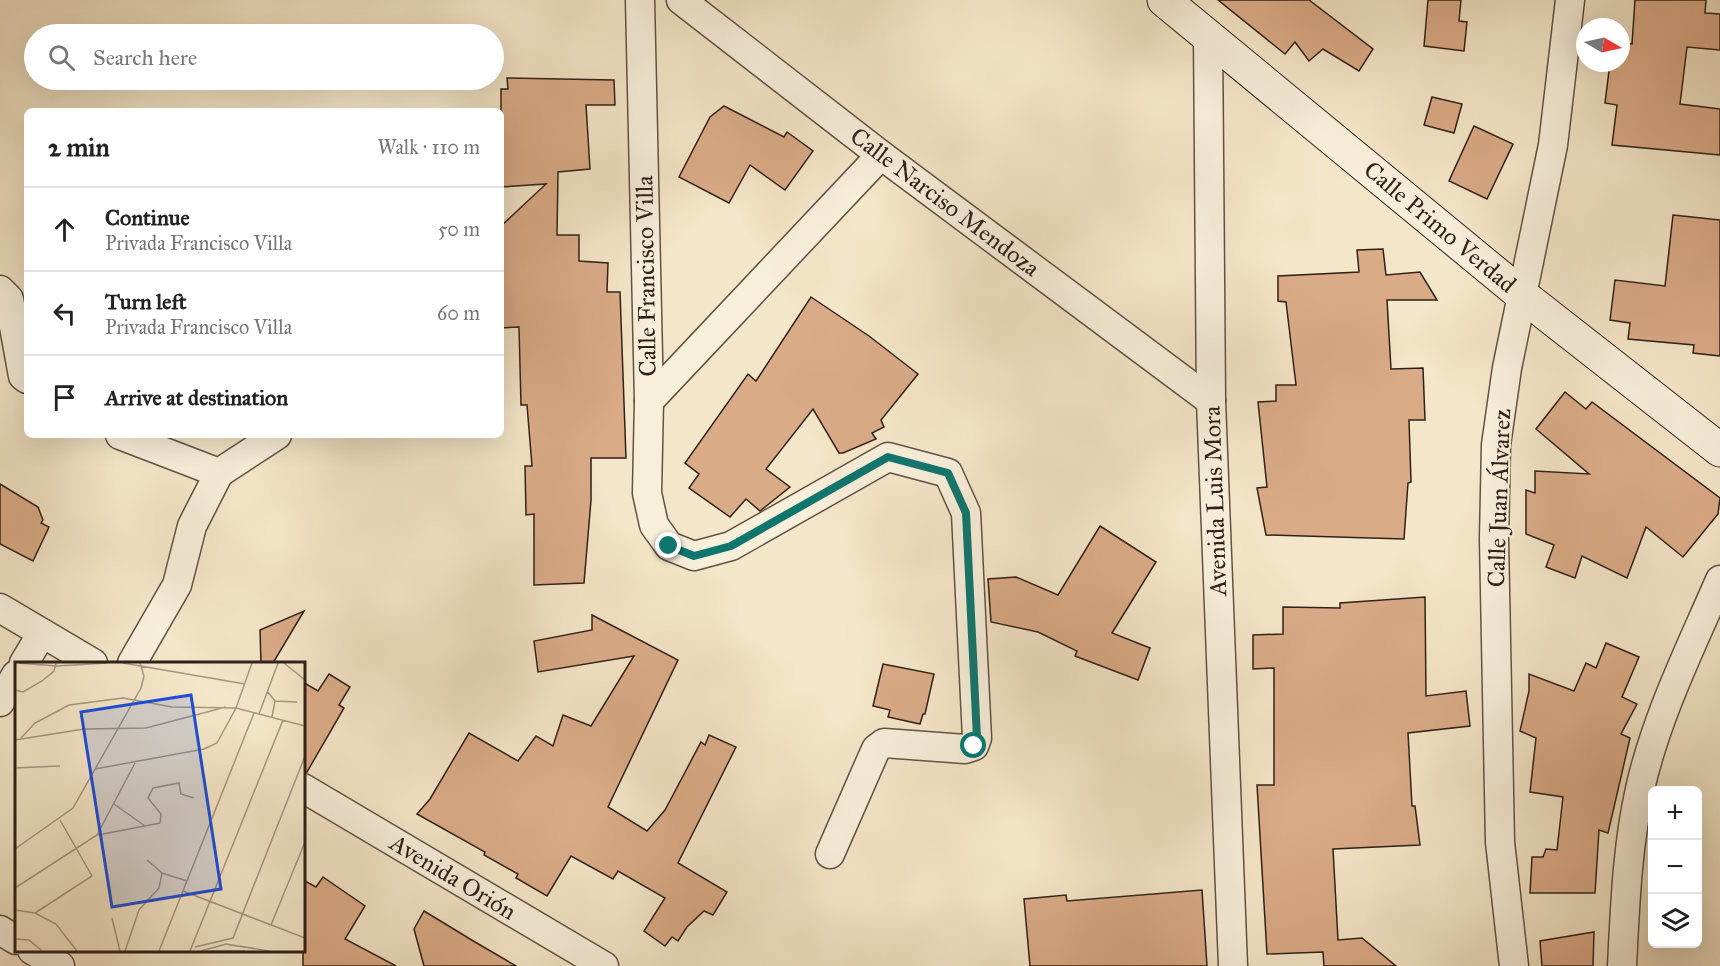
<!DOCTYPE html>
<meta charset="utf-8">
<style>
body{margin:0;font-family:"IM FELL Great Primer",serif;background:#f6f6f6;color:#222}
.controls{position:absolute;right:18px;bottom:18px;display:grid;overflow:hidden;border-radius:9px;box-shadow:0 6px 24px #0002}
.controls button{width:54px;height:54px;display:grid;place-items:center;padding:0;border:0;border-bottom:2px solid #e0e0e0;background:#fff;color:#222;font:30px sans-serif}
.compass{position:absolute;left:1576px;top:18px;width:54px;height:54px;border-radius:50%;background:#fff;box-shadow:0 6px 24px #0002;rotate:99deg}
.stop{position:absolute;width:18px;height:18px;margin:-14px;border:4px solid #0f766e;border-radius:50%;background:#fff}
.stop.end{background:#0f766e;border-color:#fff;box-shadow:0 2px 6px #0008}
.list{margin:0;padding:0;list-style:none}
h2{display:flex;justify-content:space-between;align-items:center;height:78px;margin:0;padding:0 24px;font-size:26px}
h2 small{font-size:20px;font-weight:400;color:#767676}
.list li{display:grid;grid-template-columns:39px 1fr auto;gap:18px;align-items:center;box-sizing:border-box;height:84px;padding:0 24px;border-top:2px solid #e0e0e0}
.list b{display:block;font-size:22px;white-space:nowrap}
.list p{margin:0;font-size:20px;white-space:nowrap;color:#767676}
.list em{font-size:20px;font-style:normal;color:#767676}
.icon{flex:none;width:33px;height:33px;fill:none;stroke:currentColor;stroke-width:2;stroke-linecap:round;stroke-linejoin:round}
.map{position:relative;flex:none;width:1720px;height:966px;overflow:hidden}
.search{position:absolute;background:#fff;box-shadow:0 6px 24px #0002;left:24px;top:24px;width:480px;height:66px;display:flex;align-items:center;gap:15px;box-sizing:border-box;padding:0 21px;border-radius:33px;color:#767676;font-size:22px}
.panel{position:absolute;background:#fff;box-shadow:0 6px 24px #0002;left:24px;top:108px;width:480px;height:330px;border-radius:9px}
.map>svg:first-child{display:block}
.building{fill:#daab87;stroke:#302019;stroke-width:1.5}
.lines{fill:none;stroke-linecap:round;stroke-linejoin:round}
.street-casing{stroke:#615245;stroke-width:31}
.secondary-casing{stroke:#302019;stroke-width:35}
.street{stroke:#f8efdb;stroke-width:28}
.secondary{stroke:#f8efdb;stroke-width:33}
.route{stroke:#0f766e;stroke-width:8}
.labels{text-anchor:middle;stroke-width:4.5;stroke-linejoin:round;paint-order:stroke}
.street-label{font-size:24px;fill:#302019;stroke:#f8efdb}
.inset-road{fill:none;stroke:#a69782;stroke-width:1.5}
.view{fill:#1d4ed8;fill-opacity:0.15;stroke:#1d4ed8;stroke-width:3}
.inset-edge{fill:none;stroke:#302019;stroke-width:3}
</style>
<div class="map">
<svg width="1720" height="966" viewBox="0 0 1720 966">
<rect width="100%" height="100%" fill="#f4e6c8"/>
<filter id="stains"><feTurbulence type="fractalNoise" baseFrequency=".00333" numOctaves="4"/><feColorMatrix values="0 0 0 0 .2 0 0 0 0 .09 0 0 0 0 .02 0 0 0 .5 -.17"/></filter>
<radialGradient id="worn" r=".72"><stop offset=".6" stop-color="#630" stop-opacity="0"/><stop offset="1" stop-color="#630" stop-opacity=".3"/></radialGradient>
<g class="building">
<path d="M 1218,0 L 1309,0 L 1373,49 L 1359,71 L 1323,49 L 1309,61 L 1295,42 L 1285,54 Z"/>
<path d="M 1428,0 L 1461,0 L 1459,21 L 1467,22 L 1464,51 L 1424,46 Z"/>
<path d="M 1635,0 L 1706,0 L 1705,13 L 1720,14 L 1720,50 L 1687,47 L 1680,104 L 1720,109 L 1720,155 L 1612,145 L 1617,105 L 1605,103 L 1610,63 L 1621,63 L 1623,43 L 1632,44 Z"/>
<path d="M 507,78 L 614,80 L 615,105 L 586,105 L 590,169 L 558,172 L 557,235 L 579,235 L 579,261 L 608,263 L 607,292 L 620,292 L 626,458 L 591,458 L 591,500 L 584,583 L 534,585 L 534,514 L 526,515 L 525,466 L 532,466 L 527,405 L 521,405 L 519,327 L 501,328 L 501,226 L 546,184 L 501,187 L 501,89 L 508,89 Z"/>
<path d="M 1432,97 L 1462,104 L 1454,133 L 1424,125 Z"/>
<path d="M 724,106 L 784,137 L 787,132 L 813,151 L 785,190 L 750,165 L 729,203 L 679,177 L 710,117 Z"/>
<path d="M 1474,126 L 1513,144 L 1487,199 L 1449,181 Z"/>
<path d="M 1673,215 L 1720,220 L 1720,356 L 1693,353 L 1694,345 L 1628,339 L 1630,323 L 1610,320 L 1615,280 L 1665,286 Z"/>
<path d="M 1383,249 L 1386,275 L 1420,272 L 1437,300 L 1387,300 L 1391,369 L 1423,368 L 1425,420 L 1409,420 L 1411,482 L 1408,483 L 1404,539 L 1266,535 L 1257,488 L 1267,487 L 1258,402 L 1276,401 L 1276,385 L 1296,385 L 1286,302 L 1278,301 L 1278,276 L 1359,272 L 1357,250 Z"/>
<path d="M 811,297 L 869,336 L 918,374 L 881,420 L 884,427 L 872,433 L 876,439 L 843,453 L 839,453 L 813,409 L 766,469 L 790,487 L 760,511 L 746,499 L 730,517 L 689,488 L 699,474 L 685,463 L 748,374 L 756,381 Z"/>
<path d="M 1565,392 L 1586,409 L 1592,402 L 1720,498 L 1718,514 L 1683,557 L 1646,527 L 1627,578 L 1582,556 L 1575,578 L 1546,567 L 1554,545 L 1526,534 L 1526,490 L 1535,493 L 1535,471 L 1589,474 L 1536,429 Z"/>
<path d="M 0,484 L 38,507 L 43,520 L 41,523 L 49,527 L 33,561 L 0,544 Z"/>
<path d="M 1100,526 L 1156,562 L 1112,633 L 1150,648 L 1138,680 L 1075,656 L 1077,651 L 1038,632 L 991,622 L 988,579 L 1016,577 L 1058,595 Z"/>
<path d="M 1425,597 L 1426,696 L 1466,691 L 1470,726 L 1408,733 L 1412,806 L 1415,806 L 1420,845 L 1333,849 L 1338,940 L 1362,938 L 1396,966 L 1324,966 L 1323,952 L 1267,954 L 1257,785 L 1274,785 L 1274,668 L 1253,669 L 1253,635 L 1283,634 L 1283,607 L 1340,608 L 1340,603 Z"/>
<path d="M 304,611 L 273,663 L 261,663 L 260,630 Z"/>
<path d="M 592,615 L 678,660 L 608,807 L 647,831 L 665,810 L 701,742 L 705,745 L 709,735 L 736,747 L 678,863 L 727,892 L 713,915 L 704,911 L 687,927 L 678,941 L 672,937 L 665,946 L 644,931 L 665,898 L 618,871 L 613,879 L 571,856 L 547,896 L 516,878 L 518,874 L 484,855 L 485,852 L 417,814 L 430,799 L 469,733 L 518,761 L 536,736 L 553,746 L 563,715 L 591,726 L 634,656 L 538,672 L 534,641 L 592,630 Z"/>
<path d="M 1606,643 L 1639,657 L 1622,697 L 1637,704 L 1621,734 L 1630,738 L 1608,833 L 1599,830 L 1595,893 L 1530,893 L 1532,857 L 1543,857 L 1546,849 L 1557,850 L 1563,797 L 1530,792 L 1536,738 L 1520,731 L 1529,691 L 1529,674 L 1574,691 L 1586,663 L 1596,668 Z"/>
<path d="M 883,664 L 934,674 L 925,714 L 923,714 L 920,724 L 888,717 L 890,710 L 873,706 Z"/>
<path d="M 329,674 L 350,687 L 339,705 L 344,708 L 307,772 L 303,772 L 303,682 L 318,691 Z"/>
<path d="M 323,877 L 365,906 L 345,939 L 396,966 L 303,966 L 303,880 L 316,887 Z"/>
<path d="M 1202,890 L 1207,966 L 1030,966 L 1024,899 L 1066,895 L 1067,901 Z"/>
<path d="M 424,911 L 475,942 L 516,966 L 424,966 L 414,929 Z"/>
<path d="M 1594,932 L 1593,966 L 1542,966 L 1540,941 Z"/>
</g>
<g class="lines">
<defs>
<g id="street">
<path d="M 640,0 L 649,401 L 647,493 L 654,525 L 669,546 L 694,556 L 731,546 L 888,457 L 948,473 L 966,513 L 977,738 L 974,746 L 965,749 L 884,743 L 876,749 L 830,854"/>
<path d="M 681,0 L 881,155 L 1211,401"/>
<path d="M 1208,35 L 1211,401 L 1233,966"/>
<path d="M 0,290 L 9,299 L 23,376 L 27,379"/>
<path d="M 649,401 L 881,155"/>
<path d="M 120,435 L 219,473 L 277,435"/>
<path d="M 0,608 L 93,663"/>
<path d="M 24,663 L 42,633"/>
<path d="M 132,663 L 177,585 L 192,526 L 219,473"/>
<path d="M 0,702 L 16,675"/>
<path d="M 303,788 L 604,966"/>
<path d="M 0,930 L 16,940"/>
<path d="M 32,950 L 60,966"/>
<path d="M 1514,966 L 1500,842 L 1494,539 L 1496,445 L 1507,368 L 1553,145 L 1570,0"/>
<path d="M 1622,966 C 1625,907 1627,847 1640,789 C 1656,717 1691,647 1720,580"/>
</g>
<path id="secondary" d="M 1164,0 L 1522,295 L 1720,450"/>
</defs>
<use href="#street" class="street-casing"/>
<use href="#secondary" class="secondary-casing"/>
<use href="#street" class="street"/>
<use href="#secondary" class="secondary"/>
</g>
<g class="lines">
<path class="route" d="M 669,546 L 694,556 L 731,546 L 888,457 L 948,473 L 966,513 L 977,738 L 974,746"/>
</g>
<g class="labels">
<g class="street-label">
<text transform="translate(945 202) rotate(37)" y="8">Calle Narciso Mendoza</text>
<text transform="translate(1440 227) rotate(40)" y="8">Calle Primo Verdad</text>
<text transform="translate(646 276) rotate(-91)" y="8">Calle Francisco Villa</text>
<text transform="translate(1499 498) rotate(-88)" y="8">Calle Juan Álvarez</text>
<text transform="translate(1215 501) rotate(-92)" y="8">Avenida Luis Mora</text>
<text transform="translate(453 877) rotate(31)" y="8">Avenida Orión</text>
</g>
</g>
<g transform="translate(15 662)">
<rect width="290" height="290" fill="#f4e6c8"/>
<path class="inset-road" d="M 3,1 L 42,4 L 92,1M 108,1 L 230,22M 269,1 L 290,18M 0,28 L 8,30 L 27,19 L 39,9 L 41,1M 252,29 L 260,39 L 257,55M 260,39 L 282,40M 244,52 L 263,1M 6,76 L 20,61 L 54,43 L 108,36 L 157,45 L 221,46 L 290,64M 0,78 L 69,67 L 131,66 L 211,45M 0,106 L 45,104M 80,107 L 189,87 L 202,81 L 221,46 L 237,1M 99,142 L 130,164M 83,173 L 145,161 L 146,152 L 133,136 L 138,126 L 164,121 L 166,132 L 179,136M 0,187 L 58,146 L 126,26 L 129,14 L 125,1M 147,211 L 172,219M 0,226 L 82,173 L 120,101M 168,229 L 290,276M 0,248 L 20,251 L 41,262 L 62,289M 20,251 L 77,214 L 45,158M 97,256 L 105,289M 256,263 L 290,180M 0,277 L 14,278 L 27,289M 180,285 L 218,276 L 290,94M 110,289 L 124,248 L 144,226 L 147,211 L 132,198M 144,289 L 239,51M 175,289 L 268,58M 186,289 L 211,282 L 254,289M 196,289 L 230,289"/>
<path class="view" d="M 176,33 L 206,227 L 97,245 L 66,50 Z"/>
<rect width="290" height="290" class="inset-edge"/>
</g>
<rect width="100%" height="100%" filter="url(#stains)"/>
<rect width="100%" height="100%" fill="url(#worn)"/>
</svg>
<div class="controls">
<button>+</button>
<button>−</button>
<button><svg class="icon" aria-label="layers" viewBox="0 0 24 24"><path d="M12 4l9 5-9 5-9-5zM3 14l9 5 9-5"/></svg></button>
</div>
<svg class="compass" viewBox="-18 -18 36 36"><path d="M0-13l5 13h-10z" fill="#e53935"/><path d="M0 13l5-13h-10z" fill="#767676"/></svg>
<div class="stop" style="left:974px;top:746px"></div>
<div class="stop end" style="left:669px;top:546px"></div>
<div class="search"><svg class="icon" aria-label="search" viewBox="0 0 24 24"><circle cx="10" cy="10" r="6"/><path d="M15 15l6 6"/></svg>Search here</div>
<section class="panel">
<h2>2 min<small>Walk · 110 m</small></h2>
<ul class="list">
<li><svg class="icon" aria-label="ahead" viewBox="0 0 24 24"><path d="M12 20V5M6 11l6-6 6 6"/></svg><div><b>Continue</b><p>Privada Francisco Villa</p></div><em>50 m</em></li>
<li><svg class="icon" aria-label="left" viewBox="0 0 24 24"><path d="M17 20v-9H6M10 6l-5 5 5 5"/></svg><div><b>Turn left</b><p>Privada Francisco Villa</p></div><em>60 m</em></li>
<li><svg class="icon" aria-label="arrive" viewBox="0 0 24 24"><path d="M6 21V4h12l-3 4 3 4H6"/></svg><div><b>Arrive at destination</b></div></li>
</ul>
</section>
</div>
